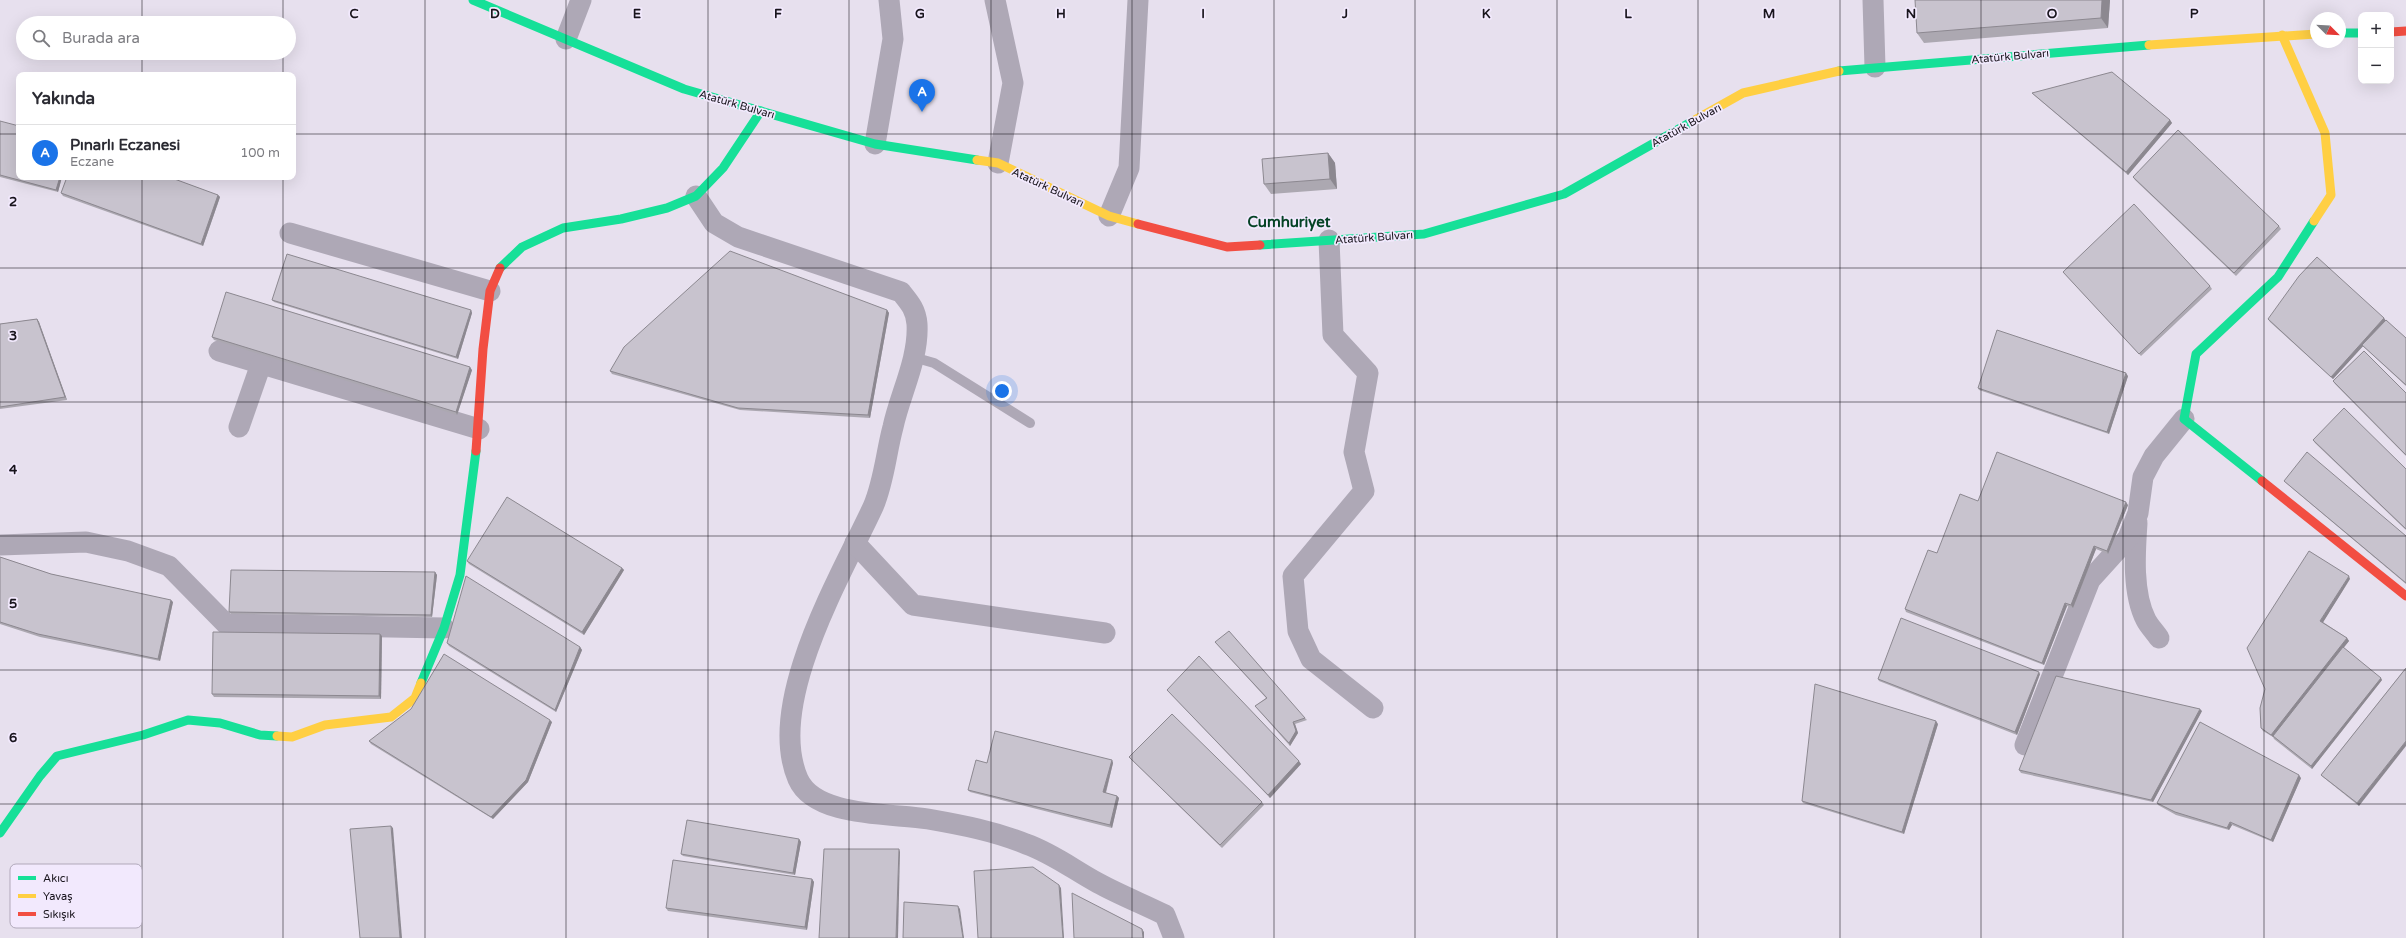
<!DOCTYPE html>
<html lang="tr">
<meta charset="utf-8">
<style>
body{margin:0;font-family:"Varela Round",sans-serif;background:#f7f7f7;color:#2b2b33}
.controls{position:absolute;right:12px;top:12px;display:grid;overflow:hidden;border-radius:8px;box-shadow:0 4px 16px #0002}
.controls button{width:36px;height:36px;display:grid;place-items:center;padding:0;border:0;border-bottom:1px solid #e1e1e2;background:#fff;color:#2b2b33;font:20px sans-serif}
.compass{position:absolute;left:2310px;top:12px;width:36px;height:36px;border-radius:50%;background:#fff;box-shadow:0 4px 16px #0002;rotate:114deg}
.you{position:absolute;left:1002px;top:391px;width:14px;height:14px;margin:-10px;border:3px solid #fff;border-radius:50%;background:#1a73e8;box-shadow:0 0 0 6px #1a73e833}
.badge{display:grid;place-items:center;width:26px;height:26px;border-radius:50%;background:#1a73e8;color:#fff;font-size:13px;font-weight:700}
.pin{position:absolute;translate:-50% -33px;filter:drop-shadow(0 1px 2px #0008)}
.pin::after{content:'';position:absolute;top:21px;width:14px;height:12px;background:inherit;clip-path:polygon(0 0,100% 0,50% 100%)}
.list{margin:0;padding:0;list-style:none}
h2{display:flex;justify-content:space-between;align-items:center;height:52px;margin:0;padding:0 16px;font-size:17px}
h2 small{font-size:13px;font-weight:400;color:#7c7c81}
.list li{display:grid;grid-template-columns:26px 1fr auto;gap:12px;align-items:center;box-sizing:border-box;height:56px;padding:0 16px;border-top:1px solid #e1e1e2}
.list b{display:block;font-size:15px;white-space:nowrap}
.list p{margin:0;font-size:13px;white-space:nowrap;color:#7c7c81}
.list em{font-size:13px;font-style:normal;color:#7c7c81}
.icon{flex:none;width:22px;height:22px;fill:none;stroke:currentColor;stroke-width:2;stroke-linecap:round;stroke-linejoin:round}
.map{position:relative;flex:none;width:2406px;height:938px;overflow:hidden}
.search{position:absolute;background:#fff;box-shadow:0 4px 16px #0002;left:16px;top:16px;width:280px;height:44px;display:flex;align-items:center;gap:10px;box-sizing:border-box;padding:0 14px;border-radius:22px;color:#7c7c81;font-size:15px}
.panel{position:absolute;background:#fff;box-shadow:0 4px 16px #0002;left:16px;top:72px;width:280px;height:108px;border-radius:8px}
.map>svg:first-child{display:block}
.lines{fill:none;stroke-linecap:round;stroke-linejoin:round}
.lane{stroke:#aea8b6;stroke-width:10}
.street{stroke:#aea8b6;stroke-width:21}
.fast{stroke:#16e098;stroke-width:9}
.slow{stroke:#ffcf43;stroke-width:9}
.jam{stroke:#f24e42;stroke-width:9}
.wall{fill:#aca8b1}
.shaded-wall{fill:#8c8890}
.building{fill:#c8c3ce;stroke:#8c8890}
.grid{fill:none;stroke:#18141c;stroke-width:1;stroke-opacity:0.55}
.labels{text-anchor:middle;stroke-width:3.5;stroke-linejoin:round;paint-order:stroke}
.street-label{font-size:11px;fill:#18141c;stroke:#f2e9fd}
.district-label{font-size:15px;font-weight:bold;fill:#054325;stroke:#f2e9fd}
.key{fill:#f2e9fd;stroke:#b1a9ba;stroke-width:1}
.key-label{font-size:11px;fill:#18141c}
.grid-label{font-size:13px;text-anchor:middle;font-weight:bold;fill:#18141c;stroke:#f2e9fd;stroke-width:3.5;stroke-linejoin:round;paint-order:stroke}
</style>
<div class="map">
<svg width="2406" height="938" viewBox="0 0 2406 938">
<rect width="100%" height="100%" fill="#e7e0ee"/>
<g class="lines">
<path class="lane" d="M 913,357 L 934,363 L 1030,423"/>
<g class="street">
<path d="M 995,0 L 1013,83 L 998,163"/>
<path d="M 1873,0 L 1875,67"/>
<path d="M 566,39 L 581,0"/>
<path d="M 875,144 L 893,39 L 889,0"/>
<path d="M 696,196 L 714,223 L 738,237 L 901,292 C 910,303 916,310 917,324 C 919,359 900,394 893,427 C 886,453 884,482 873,507 C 841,576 765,703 798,779 C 815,818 893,813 928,819 C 962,825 994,831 1026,844 C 1052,853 1074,870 1098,883 C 1120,895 1143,904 1165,915 L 1174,938"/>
<path d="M 1109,216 L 1129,168 L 1138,0"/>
<path d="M 290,233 L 490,291"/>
<path d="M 1329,240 L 1333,335 L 1368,373 L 1354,452 L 1364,491 L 1293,576 L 1298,631 L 1311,659 L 1373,708"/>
<path d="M 219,351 L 479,429"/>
<path d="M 239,427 L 261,364"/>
<path d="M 2137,523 C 2135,552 2132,593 2146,620 C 2149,626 2155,632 2159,638"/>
<path d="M 855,543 L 913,605 L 1105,633"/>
<path d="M 0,545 L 86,542 L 128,551 L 169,566 L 226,624 L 444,628"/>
<path d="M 2025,745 L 2090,580 L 2128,538 L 2138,513 L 2143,477 L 2154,456 L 2184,419"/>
</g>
<g class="fast">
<path d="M 473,0 L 684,89 L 875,144 L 977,160"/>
<path d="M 2340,33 L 2361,33"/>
<path d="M 1839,71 L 2149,45"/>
<path d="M 1260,245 L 1424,234 L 1564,194 L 1693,121"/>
<path d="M 500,268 L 522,247 L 563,228 L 621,219 L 667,208 L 696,196 L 723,168 L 761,111"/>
<path d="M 2262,481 L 2184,419 L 2196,354 L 2278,277 L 2314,221"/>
<path d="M 421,683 L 444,628 L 460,575 L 476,451"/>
<path d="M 0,833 L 40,776 L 57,756 L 143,735 L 188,720 L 220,723 L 260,735 L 277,736"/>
</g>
<g class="slow">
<path d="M 2282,35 L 2325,133 L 2331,195 L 2314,221"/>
<path d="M 2149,45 L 2316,34"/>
<path d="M 1693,121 L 1743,93 L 1839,71"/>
<path d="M 977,160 L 998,163 L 1109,216 L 1138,224"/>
<path d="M 277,736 L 292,737 L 325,725 L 391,717 L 415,698 L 421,683"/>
</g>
<g class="jam">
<path d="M 2391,32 L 2406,31"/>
<path d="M 1138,224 L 1227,247 L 1260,245"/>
<path d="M 476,451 L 483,349 L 490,291 L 500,268"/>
<path d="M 2262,481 L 2406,596"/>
</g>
</g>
<g class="wall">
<path d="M 2110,0 L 2108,28 L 1924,43 L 1917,33 Z"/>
<path d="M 2032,93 L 2170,120 L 2172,123 L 2128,175 L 2034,95 Z"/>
<path d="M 0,121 L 19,177 L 62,177 L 58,192 L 0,177 Z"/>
<path d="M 1328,153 L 1335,163 L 1337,189 L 1271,194 L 1264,184 Z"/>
<path d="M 2133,177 L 2279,226 L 2281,229 L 2236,276 L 2135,180 Z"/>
<path d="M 61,193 L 218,195 L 220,197 L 203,246 L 63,196 Z"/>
<path d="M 2063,272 L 2210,286 L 2212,289 L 2141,356 Z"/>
<path d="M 272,300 L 471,310 L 472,313 L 458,359 L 274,302 Z"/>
<path d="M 887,310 L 889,313 L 870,418 L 740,410 L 612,374 L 610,371 Z"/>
<path d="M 2384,318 L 2385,320 L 2406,338 L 2406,386 L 2363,346 L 2333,379 L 2270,322 L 2268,319 Z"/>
<path d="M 37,319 L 39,322 L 67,400 L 0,409 L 0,324 Z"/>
<path d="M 212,337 L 472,370 L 457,415 L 214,340 Z"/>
<path d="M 2128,376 L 2109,434 L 1979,390 L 1978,388 Z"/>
<path d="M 2333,381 L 2406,393 L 2406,456 L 2335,384 Z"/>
<path d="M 2313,440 L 2406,469 L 2406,530 L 2315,443 Z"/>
<path d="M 2284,481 L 2406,536 L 2406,584 L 2286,483 Z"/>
<path d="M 1978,501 L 2128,505 L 2108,554 L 2096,549 L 2073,608 L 2067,606 L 2044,665 L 1906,612 L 1905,609 L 1937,553 Z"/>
<path d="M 0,557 L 51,574 L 173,602 L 160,661 L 40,637 L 0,624 Z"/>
<path d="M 467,561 L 622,568 L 624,570 L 584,635 L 469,564 Z"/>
<path d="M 435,572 L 437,575 L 432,617 L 231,614 L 229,612 Z"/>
<path d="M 2350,579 L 2323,622 L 2347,638 L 2349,641 L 2343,648 L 2382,680 L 2312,769 L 2274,739 L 2273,737 L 2263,731 L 2261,728 L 2260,708 Z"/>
<path d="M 382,636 L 381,699 L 214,697 L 212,694 Z"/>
<path d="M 1215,642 L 1305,718 L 1307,720 L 1295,724 L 1298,733 L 1290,746 L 1255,706 L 1266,698 Z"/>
<path d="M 447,643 L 580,647 L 582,650 L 556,712 L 449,646 Z"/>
<path d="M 2406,668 L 2359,806 L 2323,777 L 2321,775 Z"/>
<path d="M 2040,674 L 2017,735 L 1879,681 L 1878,679 Z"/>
<path d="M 1167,690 L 1301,764 L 1270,798 Z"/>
<path d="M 2202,711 L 2153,802 L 2021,773 L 2019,770 Z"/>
<path d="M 552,722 L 528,782 L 493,819 L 371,744 L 369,741 Z"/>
<path d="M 1938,724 L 1904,834 L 1803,803 L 1802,801 Z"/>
<path d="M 1129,757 L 1262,802 L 1264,805 L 1222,848 L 1131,759 Z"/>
<path d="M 1112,760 L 1113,763 L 1106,793 L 1117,796 L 1119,798 L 1112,828 L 970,792 L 968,790 L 987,763 Z"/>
<path d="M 2301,778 L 2273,842 L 2232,825 L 2229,830 L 2176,815 L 2158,805 L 2157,803 Z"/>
<path d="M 799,839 L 801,842 L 795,875 L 683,856 L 681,854 Z"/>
<path d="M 812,879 L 814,882 L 807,930 L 668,911 L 666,908 Z"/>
</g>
<g class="shaded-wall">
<path d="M 2102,0 L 2110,0 L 2108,28 L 2101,18 Z"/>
<path d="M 2170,120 L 2172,123 L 2128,175 L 2126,172 Z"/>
<path d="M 1328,153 L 1335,163 L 1337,189 L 1330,179 Z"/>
<path d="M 60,177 L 62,177 L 58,192 L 56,190 Z"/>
<path d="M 218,195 L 220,197 L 203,246 L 201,244 Z"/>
<path d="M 471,310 L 472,313 L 458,359 L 456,357 Z"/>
<path d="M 887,310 L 889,313 L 870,418 L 868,415 Z"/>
<path d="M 2384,318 L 2386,321 L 2333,379 L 2331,377 Z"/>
<path d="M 37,319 L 39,322 L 67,400 L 65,397 Z"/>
<path d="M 470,367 L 472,370 L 457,415 L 456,412 Z"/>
<path d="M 2126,373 L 2128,376 L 2109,434 L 2107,432 Z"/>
<path d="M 2126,502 L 2128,505 L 2108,554 L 2107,551 Z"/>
<path d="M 2094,546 L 2096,549 L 2073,608 L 2071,605 Z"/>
<path d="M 622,568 L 624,570 L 584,635 L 582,632 Z"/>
<path d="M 435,572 L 437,575 L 432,617 L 431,615 Z"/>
<path d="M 2349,576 L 2350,579 L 2322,624 L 2320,621 Z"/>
<path d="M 171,600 L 173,602 L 160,661 L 158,659 Z"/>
<path d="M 2065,603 L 2067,606 L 2044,665 L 2042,663 Z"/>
<path d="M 380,634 L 382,636 L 381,699 L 379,696 Z"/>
<path d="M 2347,638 L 2349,641 L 2273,737 L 2271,735 Z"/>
<path d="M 580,647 L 582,650 L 556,712 L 555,710 Z"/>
<path d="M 2039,672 L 2040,674 L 2017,735 L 2015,732 Z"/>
<path d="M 2381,678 L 2382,680 L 2312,769 L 2311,766 Z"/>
<path d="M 2200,709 L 2202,711 L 2153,802 L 2151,800 Z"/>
<path d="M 550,720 L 552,722 L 528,782 L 493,819 L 491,817 Z"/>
<path d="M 1936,721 L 1938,724 L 1904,834 L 1902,832 Z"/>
<path d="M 1293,722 L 1295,724 L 1298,733 L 1290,746 L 1289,743 Z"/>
<path d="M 2406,741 L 2406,746 L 2359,806 L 2357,803 Z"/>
<path d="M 1112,760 L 1113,763 L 1105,795 L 1103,792 Z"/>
<path d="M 1299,761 L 1301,764 L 1270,798 L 1268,795 Z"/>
<path d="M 2299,775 L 2301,778 L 2273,842 L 2271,840 Z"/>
<path d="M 1117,796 L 1119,798 L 1112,828 L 1110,825 Z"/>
<path d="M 2230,822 L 2232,825 L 2229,830 L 2227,828 Z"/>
<path d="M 391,826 L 393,828 L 402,938 L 400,938 Z"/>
<path d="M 799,839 L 801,842 L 795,875 L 793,873 Z"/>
<path d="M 899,849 L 900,852 L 898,938 L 896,938 Z"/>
<path d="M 812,879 L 814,882 L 807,930 L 805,927 Z"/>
<path d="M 1059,885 L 1061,888 L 1064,938 L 1063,938 Z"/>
<path d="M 958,906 L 960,909 L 964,938 L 963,938 Z"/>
<path d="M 1142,929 L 1144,932 L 1144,938 L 1143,938 Z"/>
</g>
<g class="building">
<path d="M 1915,0 L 2102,0 L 2101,18 L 1917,33 Z"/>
<path d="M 2112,72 L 2170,120 L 2126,172 L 2032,93 Z"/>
<path d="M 0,121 L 19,126 L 19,177 L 60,177 L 56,190 L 0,175 Z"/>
<path d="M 2178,130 L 2279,226 L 2234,273 L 2133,177 Z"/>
<path d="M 1328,153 L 1330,179 L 1264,184 L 1262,159 Z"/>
<path d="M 67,177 L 169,177 L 218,195 L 201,244 L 61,193 Z"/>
<path d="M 2134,204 L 2210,286 L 2139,354 L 2063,272 Z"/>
<path d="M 730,251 L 887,310 L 868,415 L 738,408 L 610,371 L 624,347 Z"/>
<path d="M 287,254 L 471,310 L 456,357 L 272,300 Z"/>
<path d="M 2317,257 L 2384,318 L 2331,377 L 2268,319 L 2299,276 Z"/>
<path d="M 226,292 L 470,367 L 456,412 L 212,337 Z"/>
<path d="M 37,319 L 65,397 L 0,407 L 0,324 Z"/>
<path d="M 2386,320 L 2406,338 L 2406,385 L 2362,345 Z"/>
<path d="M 1997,330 L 2126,373 L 2107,432 L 1978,388 Z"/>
<path d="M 2364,351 L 2406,393 L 2406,455 L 2333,381 Z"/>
<path d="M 2344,408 L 2406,469 L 2406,529 L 2313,440 Z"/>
<path d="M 1997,452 L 2126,502 L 2107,551 L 2094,546 L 2071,605 L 2065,603 L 2042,663 L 1905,609 L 1928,550 L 1937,553 L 1960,494 L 1978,501 Z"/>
<path d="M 2307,452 L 2406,536 L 2406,583 L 2284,481 Z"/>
<path d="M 507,497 L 622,568 L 582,632 L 467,561 Z"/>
<path d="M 2309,551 L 2349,576 L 2320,621 L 2347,638 L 2271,735 L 2261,728 L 2260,708 L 2265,689 L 2247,648 Z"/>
<path d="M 0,557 L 51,574 L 171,600 L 158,659 L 38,634 L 0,622 Z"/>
<path d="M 231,570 L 435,572 L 431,615 L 229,612 Z"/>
<path d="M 466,576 L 580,647 L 555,710 L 447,643 Z"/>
<path d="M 1901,618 L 2039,672 L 2015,732 L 1878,679 Z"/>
<path d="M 1229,631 L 1305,718 L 1293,722 L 1296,731 L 1289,743 L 1255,706 L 1267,698 L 1215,642 Z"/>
<path d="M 213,632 L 380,634 L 379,696 L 212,694 Z"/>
<path d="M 2343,647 L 2381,678 L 2311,766 L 2273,736 Z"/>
<path d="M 444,654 L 550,720 L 526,780 L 491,817 L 369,741 L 411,709 Z"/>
<path d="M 1199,656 L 1299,761 L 1268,795 L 1167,690 Z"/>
<path d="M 2406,668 L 2406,741 L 2357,803 L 2321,775 Z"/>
<path d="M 2056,676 L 2200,709 L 2151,800 L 2019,770 Z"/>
<path d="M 1815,684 L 1936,721 L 1902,832 L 1802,801 Z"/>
<path d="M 1172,714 L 1262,802 L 1220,845 L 1129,757 Z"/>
<path d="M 2200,722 L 2299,775 L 2271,840 L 2230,822 L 2227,828 L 2175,812 L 2157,803 Z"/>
<path d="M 995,731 L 1112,760 L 1103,792 L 1117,796 L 1110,825 L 968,790 L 976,760 L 987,763 Z"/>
<path d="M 687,820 L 799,839 L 793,873 L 681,854 Z"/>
<path d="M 391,826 L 400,938 L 360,938 L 350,829 Z"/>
<path d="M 824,849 L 899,849 L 896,938 L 819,938 Z"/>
<path d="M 673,860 L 812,879 L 805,927 L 666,908 Z"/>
<path d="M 1033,867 L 1059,885 L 1063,938 L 978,938 L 974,871 Z"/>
<path d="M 1072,893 L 1142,929 L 1143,938 L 1074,938 Z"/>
<path d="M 904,902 L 958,906 L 963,938 L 903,938 Z"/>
</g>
<path class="grid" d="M 142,0 L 142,23M 283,0 L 283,23M 425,0 L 425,938M 566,0 L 566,938M 708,0 L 708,938M 849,0 L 849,938M 991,0 L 991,938M 1132,0 L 1132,938M 1274,0 L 1274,938M 1415,0 L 1415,938M 1557,0 L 1557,938M 1698,0 L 1698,938M 1840,0 L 1840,938M 1981,0 L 1981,938M 2123,0 L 2123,938M 2264,0 L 2264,938M 142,53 L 142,75M 283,53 L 283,75M 0,134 L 19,134M 293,134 L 2406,134M 142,177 L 142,938M 283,177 L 283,938M 0,268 L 2406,268M 0,402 L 2406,402M 0,536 L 2406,536M 0,670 L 2406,670M 0,804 L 2406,804"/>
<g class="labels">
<g class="street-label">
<text transform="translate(2010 56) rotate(-5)" y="4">Atatürk Bulvarı</text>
<text transform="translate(737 104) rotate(16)" y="4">Atatürk Bulvarı</text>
<text transform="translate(1686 125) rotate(-29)" y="4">Atatürk Bulvarı</text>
<text transform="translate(1048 187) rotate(25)" y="4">Atatürk Bulvarı</text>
<text transform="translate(1374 237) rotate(-4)" y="4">Atatürk Bulvarı</text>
</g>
<g class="district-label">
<text x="1289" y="227">Cumhuriyet</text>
</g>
</g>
<rect x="10" y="864" width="132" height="64" rx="6" class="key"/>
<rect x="18" y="876" width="18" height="4" fill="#16e098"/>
<rect x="18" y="894" width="18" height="4" fill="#ffcf43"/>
<rect x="18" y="912" width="18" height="4" fill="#f24e42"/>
<g class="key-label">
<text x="43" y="882">Akıcı</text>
<text x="43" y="900">Yavaş</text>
<text x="43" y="918">Sıkışık</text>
</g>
<g class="grid-label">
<text x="354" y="18">C</text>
<text x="495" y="18">D</text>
<text x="637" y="18">E</text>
<text x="778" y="18">F</text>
<text x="920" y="18">G</text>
<text x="1061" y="18">H</text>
<text x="1203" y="18">I</text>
<text x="1345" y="18">J</text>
<text x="1486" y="18">K</text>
<text x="1628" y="18">L</text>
<text x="1769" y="18">M</text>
<text x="1911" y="18">N</text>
<text x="2052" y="18">O</text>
<text x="2194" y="18">P</text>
<text x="13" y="206">2</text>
<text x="13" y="340">3</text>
<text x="13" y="474">4</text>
<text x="13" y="608">5</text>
<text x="13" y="742">6</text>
</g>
</svg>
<div class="controls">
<button>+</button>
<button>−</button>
</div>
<svg class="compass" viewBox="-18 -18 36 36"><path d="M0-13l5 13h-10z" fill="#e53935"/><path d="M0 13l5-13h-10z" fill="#7c7c81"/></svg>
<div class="you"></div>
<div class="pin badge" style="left:922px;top:112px">A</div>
<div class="search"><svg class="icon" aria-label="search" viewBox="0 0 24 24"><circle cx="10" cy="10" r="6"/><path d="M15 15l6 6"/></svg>Burada ara</div>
<section class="panel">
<h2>Yakında<small></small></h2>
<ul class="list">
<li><span class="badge">A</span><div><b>Pınarlı Eczanesi</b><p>Eczane</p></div><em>100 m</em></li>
</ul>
</section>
</div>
